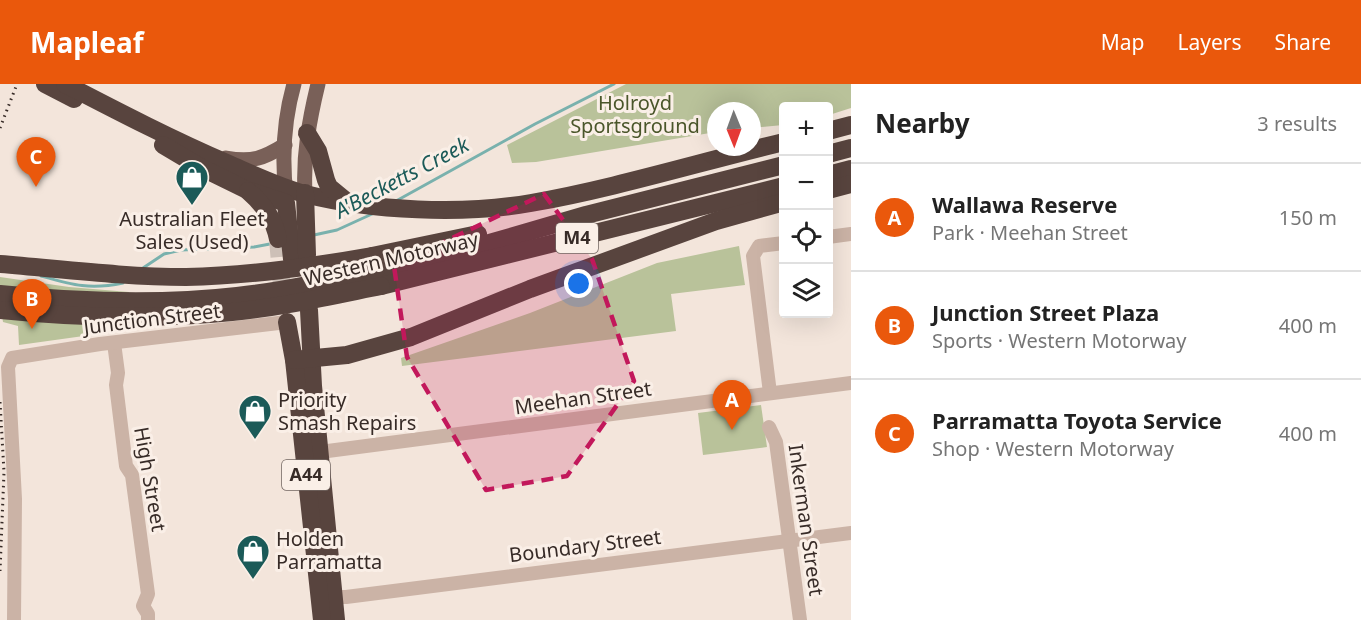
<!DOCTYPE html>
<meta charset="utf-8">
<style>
body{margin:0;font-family:"Noto Sans",sans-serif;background:#f6f6f6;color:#222}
.controls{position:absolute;right:18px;top:18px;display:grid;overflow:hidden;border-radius:6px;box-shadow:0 6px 24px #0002}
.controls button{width:54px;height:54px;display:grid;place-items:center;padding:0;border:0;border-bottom:2px solid #e0e0e0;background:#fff;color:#222;font:30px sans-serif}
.compass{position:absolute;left:707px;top:18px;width:54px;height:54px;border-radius:50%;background:#fff;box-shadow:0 6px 24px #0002;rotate:179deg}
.you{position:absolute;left:579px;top:200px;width:21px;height:21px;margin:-15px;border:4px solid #fff;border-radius:50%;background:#1a73e8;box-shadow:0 0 0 9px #1a73e833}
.badge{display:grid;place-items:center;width:39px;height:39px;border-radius:50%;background:#ea580c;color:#fff;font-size:20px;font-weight:700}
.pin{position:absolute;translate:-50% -50px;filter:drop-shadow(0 2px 3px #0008)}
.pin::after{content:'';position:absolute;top:32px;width:21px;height:18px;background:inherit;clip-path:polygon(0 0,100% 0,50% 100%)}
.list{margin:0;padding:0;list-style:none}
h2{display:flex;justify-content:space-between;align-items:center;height:78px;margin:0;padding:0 24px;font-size:26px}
h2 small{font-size:20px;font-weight:400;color:#767676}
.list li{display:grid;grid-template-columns:39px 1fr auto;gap:18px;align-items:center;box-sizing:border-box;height:108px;padding:0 24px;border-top:2px solid #e0e0e0}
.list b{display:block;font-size:22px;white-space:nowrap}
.list p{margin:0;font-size:20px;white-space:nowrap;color:#767676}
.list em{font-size:20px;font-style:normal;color:#767676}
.icon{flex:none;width:33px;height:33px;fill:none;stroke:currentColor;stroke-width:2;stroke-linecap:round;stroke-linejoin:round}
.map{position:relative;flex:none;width:851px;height:536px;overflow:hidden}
header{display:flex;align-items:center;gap:36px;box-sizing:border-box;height:84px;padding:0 30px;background:#ea580c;color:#fff}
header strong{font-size:28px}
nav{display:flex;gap:33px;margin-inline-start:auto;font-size:21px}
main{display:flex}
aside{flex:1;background:#fff}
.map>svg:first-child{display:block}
.green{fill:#b9c29a}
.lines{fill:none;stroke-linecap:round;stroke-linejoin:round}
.stream{stroke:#79b1ad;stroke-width:3}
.highway-tunnel{stroke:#cdc0b7;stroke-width:18;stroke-dasharray:18 9;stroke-linecap:butt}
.minor{stroke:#cbb3a6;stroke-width:14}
.major{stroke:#796058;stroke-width:15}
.highway{stroke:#58443e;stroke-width:18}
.rail{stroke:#372b27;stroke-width:3;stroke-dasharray:1.5 4.5;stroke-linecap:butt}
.highway-bridge{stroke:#58443e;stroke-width:18}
.marked{fill:#c2185b;fill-opacity:0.2;stroke:#c2185b;stroke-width:4.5;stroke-dasharray:12 8;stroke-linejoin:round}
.labels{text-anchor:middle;stroke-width:6;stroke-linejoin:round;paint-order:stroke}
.shield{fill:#faefe7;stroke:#726661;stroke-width:1.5}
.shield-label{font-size:18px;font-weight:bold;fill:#372b27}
.park-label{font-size:20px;fill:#4a562a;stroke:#faefe7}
.poi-label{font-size:20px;fill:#372b27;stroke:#faefe7;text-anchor:start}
.street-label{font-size:20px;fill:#372b27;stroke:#faefe7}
.water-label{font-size:21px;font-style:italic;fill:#1b5a58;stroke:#faefe7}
</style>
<header>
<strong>Mapleaf</strong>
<nav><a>Map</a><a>Layers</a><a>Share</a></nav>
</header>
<main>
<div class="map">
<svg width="851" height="536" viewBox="0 0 851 536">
<rect width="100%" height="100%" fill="#f3e5db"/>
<g class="green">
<path d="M 626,0 L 851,0 L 851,24 L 829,31 L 828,22 L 784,22 L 783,41 L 752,44 L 752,27 L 716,27 L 716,48 L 536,78 L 512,79 L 507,61 Z"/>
<path d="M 739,162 L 745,201 L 671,210 L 676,247 L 402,282 L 401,274 L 530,229 L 657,179 Z"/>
<path d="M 0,193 L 69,203 L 129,208 L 134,245 L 19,261 L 18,242 L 3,238 L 0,219 Z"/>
<path d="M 761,321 L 767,363 L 703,371 L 698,329 Z"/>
</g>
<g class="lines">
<g class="stream">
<path d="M 396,117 L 535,40 L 614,0"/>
<path d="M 314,151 L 337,146 L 372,130"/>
<path d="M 143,184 L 164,170 L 181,166 L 254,163 L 275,159"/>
<path d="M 41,192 C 73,201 90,206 123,199"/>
</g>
<path class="highway-tunnel" d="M 278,155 L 282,202"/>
<g class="minor">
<path d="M 828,153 L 851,150"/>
<path d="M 114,259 L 118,289 L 116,301 L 126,382 L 132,391 L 148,510 L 143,522 L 148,530 L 148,536"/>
<path d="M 770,309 L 753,172 L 759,162 L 784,159"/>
<path d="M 769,343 L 776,358 L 800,536"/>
<path d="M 320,368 L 851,299"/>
<path d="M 327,513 L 346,513 L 851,449"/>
<path d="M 14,536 L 15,415 L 8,283 L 12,274 L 100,260 L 287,238"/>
</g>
<g class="major">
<path d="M 226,74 C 252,79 264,74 285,61"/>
<path d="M 305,109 C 303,71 309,37 318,0"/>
<path d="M 286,112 C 282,76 284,35 294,0"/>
</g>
<g class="highway">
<path d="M 45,0 L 74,15"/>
<path d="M 65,0 C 119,28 173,56 229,80 C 254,91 279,103 305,110 C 372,127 463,131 531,119 C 616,104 700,78 784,58"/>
<path d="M 828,47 L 851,41"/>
<path d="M 307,49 L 318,67 L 326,96 L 329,103 L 346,117"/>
<path d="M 163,61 L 200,83 L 247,106 L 286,119 L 292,175"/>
<path d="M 828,70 L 851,64"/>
<path d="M 828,91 L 851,85"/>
<path d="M 828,106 L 851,100"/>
<path d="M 248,107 C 264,121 274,135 278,155"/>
<path d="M 305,109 L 307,171"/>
<path d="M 372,172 L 478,150"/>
<path d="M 376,186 L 479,162 L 586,131 L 784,81"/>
<path d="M 381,202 L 784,102"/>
<path d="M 309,226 L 313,302 L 336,536"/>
<path d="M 287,238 L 294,276 L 322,536"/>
<path d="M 294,276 L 347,271 L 411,253 L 530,205 L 716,137 L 784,118"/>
</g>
<g class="rail">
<path d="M 0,44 L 17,0"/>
<path d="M 0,318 L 4,388 L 0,487"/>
</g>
<g class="highway-bridge">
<path d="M 0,180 C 62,185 124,193 186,193 C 249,192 310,183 372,172"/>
<path d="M 0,210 C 79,218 158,221 237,212 C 284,207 330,197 376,186"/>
<path d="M 0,226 C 78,234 155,236 232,228 C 282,223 331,212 381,202"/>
</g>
</g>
<path class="marked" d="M 544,110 L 592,175 L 634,297 L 567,392 L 486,406 L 407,273 L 394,182 Z"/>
<defs>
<symbol id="shop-pin" viewBox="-11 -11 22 30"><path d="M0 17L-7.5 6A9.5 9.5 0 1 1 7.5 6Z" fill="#1b5a58" stroke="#faefe7"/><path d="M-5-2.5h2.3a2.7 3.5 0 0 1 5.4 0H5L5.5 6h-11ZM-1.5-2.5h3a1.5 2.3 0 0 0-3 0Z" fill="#fff"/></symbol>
</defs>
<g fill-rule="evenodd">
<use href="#shop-pin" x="173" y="74" width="38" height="52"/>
<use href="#shop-pin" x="236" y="308" width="38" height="52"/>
<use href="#shop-pin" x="234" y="448" width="38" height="52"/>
</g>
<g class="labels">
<g class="shield">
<rect x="556" y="139" width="42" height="30" rx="4.5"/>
<rect x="282" y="376" width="48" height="30" rx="4.5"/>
</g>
<g class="shield-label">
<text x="577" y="160">M4</text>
<text x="306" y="397">A44</text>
</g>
<g class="park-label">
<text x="635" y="26">Holroyd<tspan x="635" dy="23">Sportsground</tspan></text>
</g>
<g class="poi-label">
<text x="192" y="142" text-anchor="middle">Australian Fleet<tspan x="192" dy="23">Sales (Used)</tspan></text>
<text x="278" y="323">Priority<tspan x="278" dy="23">Smash Repairs</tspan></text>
<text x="276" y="462">Holden<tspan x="276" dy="23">Parramatta</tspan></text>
</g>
<g class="street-label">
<text transform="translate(391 175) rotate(-13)" y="7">Western Motorway</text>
<text transform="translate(152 235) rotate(-7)" y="7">Junction Street</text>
<text transform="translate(583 314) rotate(-8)" y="7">Meehan Street</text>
<text transform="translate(150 395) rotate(80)" y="7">High Street</text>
<text transform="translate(806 436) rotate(82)" y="7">Inkerman Street</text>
<text transform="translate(585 462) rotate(-7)" y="7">Boundary Street</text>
</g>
<g class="water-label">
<text transform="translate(402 94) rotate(-28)" y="7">A'Becketts Creek</text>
</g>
</g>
</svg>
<div class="controls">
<button>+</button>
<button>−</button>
<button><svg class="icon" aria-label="locate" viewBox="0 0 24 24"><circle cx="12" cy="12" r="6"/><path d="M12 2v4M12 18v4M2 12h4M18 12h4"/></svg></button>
<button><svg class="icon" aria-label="layers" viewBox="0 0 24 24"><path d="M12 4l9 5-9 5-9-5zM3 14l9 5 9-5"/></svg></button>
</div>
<svg class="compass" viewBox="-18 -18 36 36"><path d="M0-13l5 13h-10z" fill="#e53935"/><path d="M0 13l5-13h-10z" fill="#767676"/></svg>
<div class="you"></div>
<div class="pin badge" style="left:732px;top:346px">A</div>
<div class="pin badge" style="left:32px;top:245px">B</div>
<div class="pin badge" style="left:36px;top:103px">C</div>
</div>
<aside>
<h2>Nearby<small>3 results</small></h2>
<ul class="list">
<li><span class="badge">A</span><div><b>Wallawa Reserve</b><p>Park · Meehan Street</p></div><em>150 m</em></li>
<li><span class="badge">B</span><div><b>Junction Street Plaza</b><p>Sports · Western Motorway</p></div><em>400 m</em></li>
<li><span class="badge">C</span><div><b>Parramatta Toyota Service</b><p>Shop · Western Motorway</p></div><em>400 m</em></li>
</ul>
</aside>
</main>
